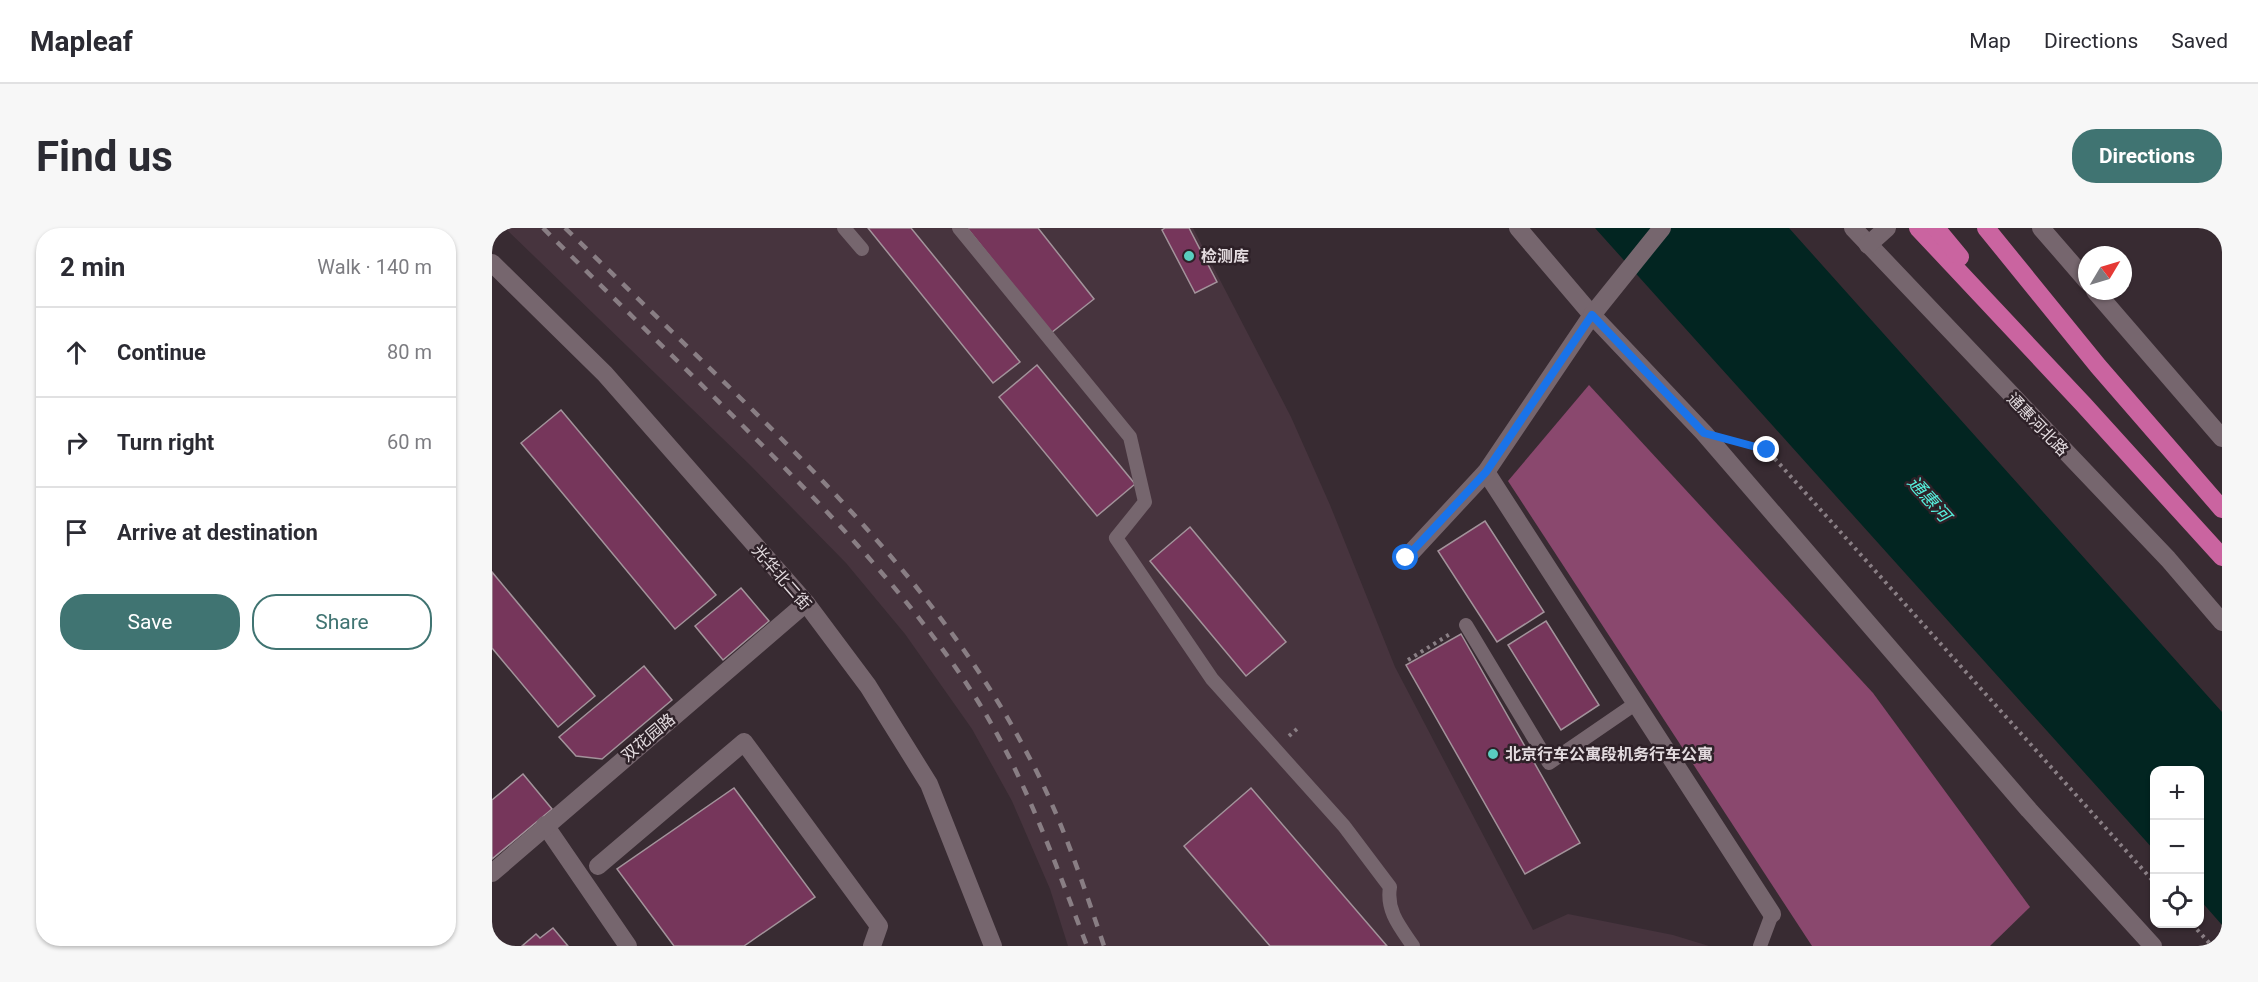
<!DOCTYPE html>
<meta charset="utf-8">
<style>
body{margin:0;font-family:Roboto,"Noto Sans SC",sans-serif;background:#f7f7f7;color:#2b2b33}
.controls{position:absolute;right:18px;bottom:18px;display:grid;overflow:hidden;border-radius:12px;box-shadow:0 2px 4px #0004}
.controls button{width:54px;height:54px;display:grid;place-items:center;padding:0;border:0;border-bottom:2px solid #e1e1e2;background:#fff;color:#2b2b33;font:30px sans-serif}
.compass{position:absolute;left:1586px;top:18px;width:54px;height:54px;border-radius:50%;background:#fff;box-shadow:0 2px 4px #0004;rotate:52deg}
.stop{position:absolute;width:18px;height:18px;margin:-14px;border:4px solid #1a73e8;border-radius:50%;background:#fff}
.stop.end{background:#1a73e8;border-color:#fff;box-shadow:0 2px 6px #0008}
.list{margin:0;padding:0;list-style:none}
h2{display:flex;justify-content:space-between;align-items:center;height:78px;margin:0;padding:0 24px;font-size:26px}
h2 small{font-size:20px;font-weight:400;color:#7c7c81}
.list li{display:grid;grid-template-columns:39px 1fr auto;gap:18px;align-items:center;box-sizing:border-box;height:90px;padding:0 24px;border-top:2px solid #e1e1e2}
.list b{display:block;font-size:22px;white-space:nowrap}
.list em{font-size:20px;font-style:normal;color:#7c7c81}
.actions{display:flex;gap:12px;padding:18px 24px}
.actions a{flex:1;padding:14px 0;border:2px solid #407472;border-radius:24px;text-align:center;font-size:21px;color:#407472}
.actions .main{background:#407472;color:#fff}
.icon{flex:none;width:33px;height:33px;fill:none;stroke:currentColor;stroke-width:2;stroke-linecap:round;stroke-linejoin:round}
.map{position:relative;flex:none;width:1730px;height:718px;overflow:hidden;border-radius:24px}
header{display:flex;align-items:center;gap:36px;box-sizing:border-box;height:84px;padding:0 30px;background:#fff;border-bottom:2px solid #e1e1e2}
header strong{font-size:28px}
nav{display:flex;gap:33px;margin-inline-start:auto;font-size:21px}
.intro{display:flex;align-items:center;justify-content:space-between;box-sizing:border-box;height:144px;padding:0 36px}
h1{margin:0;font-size:42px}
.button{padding:15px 27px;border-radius:24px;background:#407472;color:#fff;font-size:21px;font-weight:700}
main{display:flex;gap:36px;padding:0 36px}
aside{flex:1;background:#fff;border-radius:24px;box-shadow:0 2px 4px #0004}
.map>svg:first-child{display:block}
.built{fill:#47343e}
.forest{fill:#8a486e}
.water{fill:#022521}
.building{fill:#76365b;stroke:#a3939b;stroke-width:1.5}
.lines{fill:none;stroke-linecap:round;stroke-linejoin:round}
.path{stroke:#8a7f85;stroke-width:4;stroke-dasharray:3 4.5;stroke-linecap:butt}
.service{stroke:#76666e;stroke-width:14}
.minor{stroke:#76666e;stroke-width:18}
.tertiary{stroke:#76666e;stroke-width:18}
.trunk{stroke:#ca64a0;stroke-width:18}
.rail{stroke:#897e84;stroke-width:4.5;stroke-dasharray:10 10;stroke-linecap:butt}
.route{stroke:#1a73e8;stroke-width:8}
.poi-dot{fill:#59cebf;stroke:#2e2128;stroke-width:2}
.labels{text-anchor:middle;stroke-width:5;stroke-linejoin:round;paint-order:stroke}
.poi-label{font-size:16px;font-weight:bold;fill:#e3dbdf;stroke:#2e2128;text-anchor:start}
.street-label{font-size:16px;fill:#e3dbdf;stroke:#2e2128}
.water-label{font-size:18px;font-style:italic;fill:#55f0dd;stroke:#2e2128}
</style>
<header>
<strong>Mapleaf</strong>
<nav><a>Map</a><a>Directions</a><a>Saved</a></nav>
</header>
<div class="intro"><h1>Find us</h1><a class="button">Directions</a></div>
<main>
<aside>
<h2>2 min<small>Walk · 140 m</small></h2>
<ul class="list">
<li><svg class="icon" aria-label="ahead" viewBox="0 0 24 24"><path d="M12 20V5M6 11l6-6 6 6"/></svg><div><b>Continue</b></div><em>80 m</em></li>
<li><svg class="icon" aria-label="right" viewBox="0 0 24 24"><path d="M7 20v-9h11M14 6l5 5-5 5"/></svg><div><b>Turn right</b></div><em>60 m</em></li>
<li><svg class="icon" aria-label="arrive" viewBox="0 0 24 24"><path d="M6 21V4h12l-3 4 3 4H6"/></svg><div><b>Arrive at destination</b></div></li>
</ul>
<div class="actions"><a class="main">Save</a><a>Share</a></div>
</aside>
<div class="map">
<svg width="1730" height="718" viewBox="0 0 1730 718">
<rect width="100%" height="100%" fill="#382b32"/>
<path class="built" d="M 13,0 L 701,0 L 799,189 L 838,277 L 903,439 L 1041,702 L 1076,686 L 1181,707 L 1217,718 L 576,718 L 558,661 L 520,573 L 480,501 L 413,406 L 354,335 L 257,236 Z"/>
<path class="forest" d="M 1097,157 L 1381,465 L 1538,679 L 1498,718 L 1320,718 L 1016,253 Z"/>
<path class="water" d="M 1103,0 L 1297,0 L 1730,484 L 1730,697 L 1708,672 L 1708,542 L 1662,542 L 1662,622 Z"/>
<g class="building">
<path d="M 376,0 L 419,0 L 528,134 L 501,155 Z"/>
<path d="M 475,0 L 546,0 L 602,71 L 559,105 Z"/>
<path d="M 673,0 L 697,0 L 725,54 L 703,65 L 670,2 Z"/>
<path d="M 545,137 L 643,256 L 605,288 L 507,169 Z"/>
<path d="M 69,182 L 224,367 L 183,401 L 29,215 Z"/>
<path d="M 993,293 L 1052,384 L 1005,414 L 946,323 Z"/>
<path d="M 698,299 L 794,414 L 754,448 L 658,333 Z"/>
<path d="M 0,344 L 103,468 L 66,499 L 0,420 Z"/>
<path d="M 249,360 L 277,393 L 231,432 L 203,398 Z"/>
<path d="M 1054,393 L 1107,477 L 1069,502 L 1016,417 Z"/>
<path d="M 969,406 L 1088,615 L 1033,646 L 914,437 Z"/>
<path d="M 152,438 L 180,472 L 110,531 L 84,528 L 67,509 Z"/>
<path d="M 31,546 L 60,581 L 0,631 L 0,572 Z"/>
<path d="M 242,560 L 323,669 L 252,718 L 182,718 L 125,641 Z"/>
<path d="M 759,560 L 895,718 L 778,718 L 692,618 Z"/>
<path d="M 61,700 L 76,718 L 30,718 L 44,706 L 48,710 Z"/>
</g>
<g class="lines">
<g class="path">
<path d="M 1250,215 L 1275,222 L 1662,654"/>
<path d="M 916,432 L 958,406"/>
<path d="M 797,508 L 805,501"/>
<path d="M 1700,696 L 1720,718"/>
</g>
<g class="service">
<path d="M 352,0 L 370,21"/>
<path d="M 467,0 L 638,209 L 653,274 L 624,310 L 720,451 L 852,598 L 898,659 C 894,683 908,699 921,718"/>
<path d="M 974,397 L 1057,535 L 1143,476"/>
<path d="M 1268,718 L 1280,686"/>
</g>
<g class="minor">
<path d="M 1026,0 L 1100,87 L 1212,205 L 1537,582 L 1661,718"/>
<path d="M 0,35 L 113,146 L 314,375 L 376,458 L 437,556 L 501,718"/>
<path d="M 994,244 L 1280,686"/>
<path d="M 914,330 L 994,244 L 1100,87"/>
<path d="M 53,597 L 136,718"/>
<path d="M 106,638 L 252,514 L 387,698 L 380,718"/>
<path d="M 0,645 L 314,375"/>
</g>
<g class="tertiary">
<path d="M 1361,0 L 1676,331 L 1730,394"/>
<path d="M 1549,0 L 1595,53"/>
<path d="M 1376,17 L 1395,0"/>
<path d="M 1603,63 L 1730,210"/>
<path d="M 1100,87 L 1170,0"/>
</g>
<g class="trunk">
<path d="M 1426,0 L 1592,177 L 1730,329"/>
<path d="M 1444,0 L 1468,29"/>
<path d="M 1494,0 L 1606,138 L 1730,281"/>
</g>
<g class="rail">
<path d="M 51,0 C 118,67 186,133 253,200 C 338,285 423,373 487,475 C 534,551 563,635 595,718"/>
<path d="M 73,0 C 126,51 178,102 231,153 C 346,265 461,383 536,527 C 569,588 590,653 612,718"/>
</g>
</g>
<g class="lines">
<path class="route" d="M 914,330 L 994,244 L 1100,87 L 1212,205 L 1275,222"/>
</g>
<g class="poi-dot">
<circle cx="697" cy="28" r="6"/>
<circle cx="1001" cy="526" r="6"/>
</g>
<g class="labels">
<g class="poi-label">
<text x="709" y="34">检测库</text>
<text x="1013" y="532">北京行车公寓段机务行车公寓</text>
</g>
<g class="street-label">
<text transform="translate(1546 196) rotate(46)" y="6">通惠河北路</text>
<text transform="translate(290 349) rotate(49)" y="6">光华北二街</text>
<text transform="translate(156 509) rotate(-40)" y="6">双花园路</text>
</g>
<g class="water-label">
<text transform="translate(1437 271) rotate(48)" y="6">通惠河</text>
</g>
</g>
</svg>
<div class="controls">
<button>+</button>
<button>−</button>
<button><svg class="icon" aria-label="locate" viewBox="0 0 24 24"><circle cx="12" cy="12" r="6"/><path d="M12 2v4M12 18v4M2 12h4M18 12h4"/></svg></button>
</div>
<svg class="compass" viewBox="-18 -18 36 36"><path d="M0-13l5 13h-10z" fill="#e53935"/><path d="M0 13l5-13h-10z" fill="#7c7c81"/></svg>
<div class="stop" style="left:914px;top:330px"></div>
<div class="stop end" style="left:1275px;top:222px"></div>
</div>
</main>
